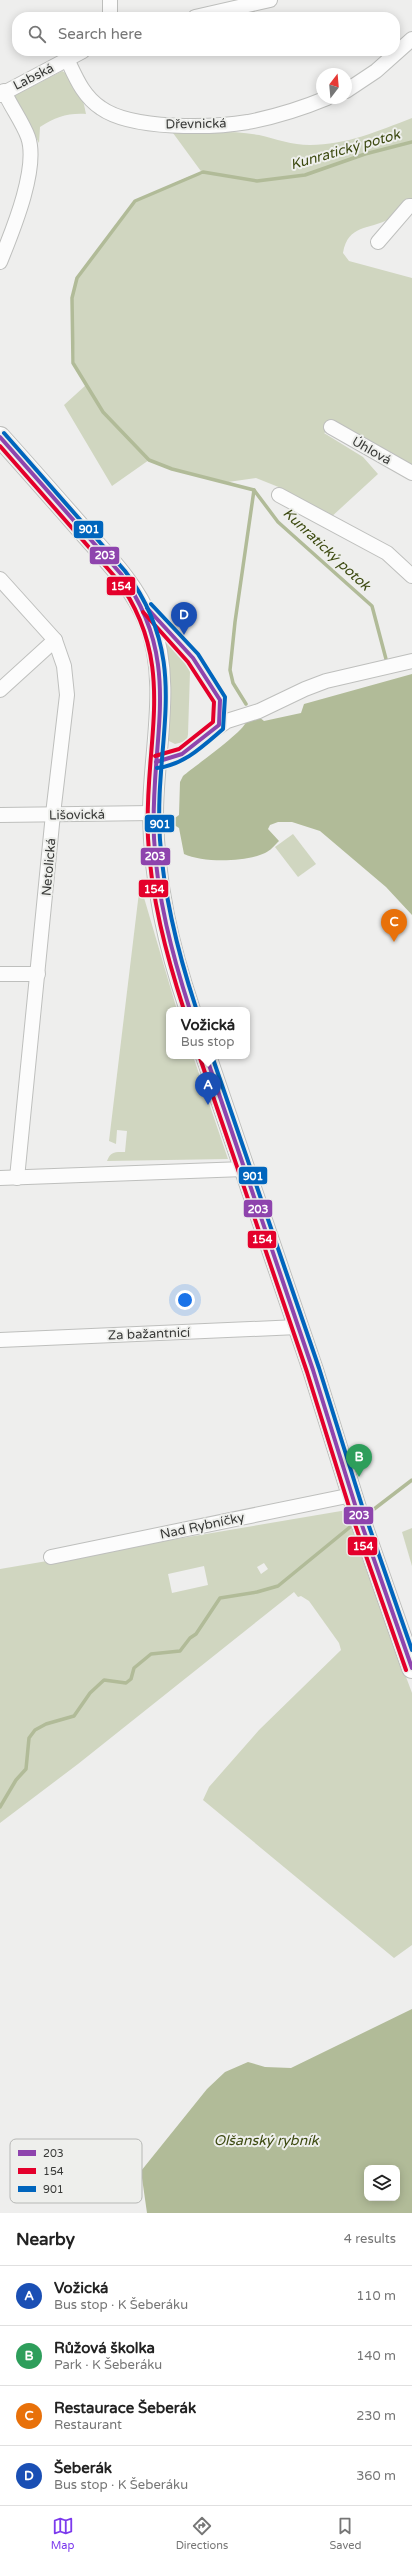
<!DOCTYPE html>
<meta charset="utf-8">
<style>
body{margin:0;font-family:"Varela Round",sans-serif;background:#f2f2f2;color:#222}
.controls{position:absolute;right:12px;bottom:12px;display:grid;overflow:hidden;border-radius:8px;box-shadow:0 2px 10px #0003}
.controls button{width:36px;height:36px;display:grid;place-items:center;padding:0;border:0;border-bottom:1px solid #e0e0e0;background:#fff;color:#222;font:20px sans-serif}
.compass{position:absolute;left:316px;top:68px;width:36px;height:36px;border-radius:50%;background:#fff;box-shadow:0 2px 10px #0003;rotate:16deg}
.you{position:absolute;left:185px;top:1300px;width:14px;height:14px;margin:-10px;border:3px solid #fff;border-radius:50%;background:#1a73e8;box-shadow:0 0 0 6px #1a73e833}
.badge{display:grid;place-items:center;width:26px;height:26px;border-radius:50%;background:#7c3aed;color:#fff;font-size:13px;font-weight:700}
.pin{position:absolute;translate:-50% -33px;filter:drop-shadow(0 1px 2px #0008)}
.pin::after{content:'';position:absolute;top:21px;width:14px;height:12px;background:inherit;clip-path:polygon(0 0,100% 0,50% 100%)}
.popup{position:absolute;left:166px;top:1007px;width:84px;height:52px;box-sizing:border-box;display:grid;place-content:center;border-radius:8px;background:#fff;filter:drop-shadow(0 1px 3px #0005);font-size:13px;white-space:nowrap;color:#767676}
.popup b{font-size:15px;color:#222}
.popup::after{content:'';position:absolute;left:50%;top:100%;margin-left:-8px;border:8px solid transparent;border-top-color:#fff}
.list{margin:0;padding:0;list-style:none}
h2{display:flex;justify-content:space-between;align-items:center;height:52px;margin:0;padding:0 16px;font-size:17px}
h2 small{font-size:13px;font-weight:400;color:#767676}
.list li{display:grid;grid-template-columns:26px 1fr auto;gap:12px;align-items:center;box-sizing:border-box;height:60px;padding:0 16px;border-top:1px solid #e0e0e0}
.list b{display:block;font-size:15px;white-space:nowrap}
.list p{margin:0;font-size:13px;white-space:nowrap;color:#767676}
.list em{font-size:13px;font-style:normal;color:#767676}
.icon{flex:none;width:22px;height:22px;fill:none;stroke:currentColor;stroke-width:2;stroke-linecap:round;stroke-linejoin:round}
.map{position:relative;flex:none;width:412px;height:2213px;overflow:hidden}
.search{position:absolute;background:#fff;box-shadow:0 2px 10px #0003;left:12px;right:12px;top:12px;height:44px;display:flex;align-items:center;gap:10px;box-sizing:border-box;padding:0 14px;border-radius:16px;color:#767676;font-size:15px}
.sheet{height:292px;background:#fff}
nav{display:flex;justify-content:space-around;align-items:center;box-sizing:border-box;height:56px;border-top:1px solid #e0e0e0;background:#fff;font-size:11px;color:#767676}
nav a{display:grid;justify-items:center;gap:2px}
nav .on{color:#7c3aed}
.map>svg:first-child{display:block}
.green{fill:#d0d6c0;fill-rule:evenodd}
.water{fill:#b1bb98;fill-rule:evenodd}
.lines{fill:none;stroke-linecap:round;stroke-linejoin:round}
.stream{stroke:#b1bb98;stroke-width:3.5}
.street-casing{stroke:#bebfbd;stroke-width:16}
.secondary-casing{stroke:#bebfbd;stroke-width:22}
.street{stroke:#fcfcfc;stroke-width:14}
.secondary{stroke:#fcfcfc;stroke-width:20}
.bus-1-casing{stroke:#eeefec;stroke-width:7}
.bus-2-casing{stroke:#eeefec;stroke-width:7}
.bus-3-casing{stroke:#eeefec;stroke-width:7}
.bus-1{stroke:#8e44ad;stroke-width:4}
.bus-2{stroke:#e4002b;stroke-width:4}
.bus-3{stroke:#0065bd;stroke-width:4}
.labels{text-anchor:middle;stroke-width:4;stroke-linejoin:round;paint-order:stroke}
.street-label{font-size:13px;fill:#383937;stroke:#eeefec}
.water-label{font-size:14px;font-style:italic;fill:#3d4a11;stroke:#eeefec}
.key{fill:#eeefec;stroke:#b7b8b6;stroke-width:1}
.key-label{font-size:11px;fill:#383937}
.line-badge{stroke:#eeefec;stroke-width:1.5}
.badge-label{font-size:11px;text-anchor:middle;font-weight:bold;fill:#fff}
</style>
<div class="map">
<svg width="412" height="2213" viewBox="0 0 412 2213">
<rect width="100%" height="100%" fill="#eeeeed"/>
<g class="green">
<path d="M 62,71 C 78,78 83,98 86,114 C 67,113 56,117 40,127 L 39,143 L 14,96 Z"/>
<path d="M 412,118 L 412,202 C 405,207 397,215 389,219 C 369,230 348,224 343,253 L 349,261 L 412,278 L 412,469 L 337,426 L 324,433 L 363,457 L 378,474 L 329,519 L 281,488 L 256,478 L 228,482 L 172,469 L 149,460 L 112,486 L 64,405 L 86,385 L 75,366 L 72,298 L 78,278 L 135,201 L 188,177 L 203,174 L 173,133 C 202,132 231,130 259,135 C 276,139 292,145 310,145 C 346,145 378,131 412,118 Z"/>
<path d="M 157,623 L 186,661 L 190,672 L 188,734 L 187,741 L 175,744 L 169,741 L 166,734 Z"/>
<path d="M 293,834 L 316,864 L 298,877 L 275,847 Z"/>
<path d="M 140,884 L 177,1010 L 169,1010 L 169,1056 L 193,1056 L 228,1159 L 107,1161 C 111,1151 115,1152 125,1152 L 127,1131 L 117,1130 L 116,1144 L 109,1141 Z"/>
<path d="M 347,1510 L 356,1542 L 412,1693 L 412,1945 L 394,1958 L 203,1800 L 209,1787 L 259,1730 L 341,1650 L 339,1643 L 309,1601 L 301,1596 L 298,1597 L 294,1592 L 78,1764 L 0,1823 L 0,1569 ZM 264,1563 L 268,1569 L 261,1574 L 257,1567 ZM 204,1566 L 208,1585 L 172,1593 L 168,1574 Z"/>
<path d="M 412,1528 L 412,1566 L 402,1532 Z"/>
</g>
<g class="water">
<path d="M 412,674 L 412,915 L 386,887 L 320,831 L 292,822 L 278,822 L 270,825 L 268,829 L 279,841 C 275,845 270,851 265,853 C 246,862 203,863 184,854 L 179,828 L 171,823 L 172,820 L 179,815 L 180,782 L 183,776 C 195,766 243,732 246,722 L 259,717 L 264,721 L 301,713 L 304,704 Z"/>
<path d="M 412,2009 L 412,2213 L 147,2213 L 141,2171 L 207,2089 L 225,2072 L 248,2062 L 265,2067 L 291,2068 ZM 367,2168 L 397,2168 L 397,2198 L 367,2198 Z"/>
</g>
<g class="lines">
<g class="stream">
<path d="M 386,659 L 372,606 L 278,522 L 254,490 L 172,469 L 149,460 L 103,412 L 73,363 L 72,298 L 77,278 L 135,201 L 203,172 L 257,181 L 305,175 L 365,154 L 412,142"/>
<path d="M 246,704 L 233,683 L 230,670 L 235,622 L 254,490"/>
<path d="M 365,1516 L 412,1480"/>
<path d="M 0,1807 L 16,1780 L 26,1769 L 29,1738 L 35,1730 L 46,1724 L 74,1716 L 90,1693 L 104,1680 L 126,1683 L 131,1679 L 134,1668 L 151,1654 L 180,1651 L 190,1638 L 196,1634 L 220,1598 L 257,1592 L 278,1586 L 355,1523"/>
</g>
<defs>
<g id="street">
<path d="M 110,0 L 110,17"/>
<path d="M 195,17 L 270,0"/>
<path d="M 67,59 C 76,78 83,96 101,108 C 132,130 212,128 248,122 C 274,117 303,108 327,98"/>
<path d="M 346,91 L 376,71 L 412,39"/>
<path d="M 0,95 L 83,51"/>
<path d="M 378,242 L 409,206 L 412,206"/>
<path d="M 0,262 C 12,232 39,168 28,137 C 22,121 11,107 4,91"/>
<path d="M 331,427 L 412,473"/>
<path d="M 279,495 L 387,553 L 412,576"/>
<path d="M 0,579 L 55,640 L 64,666 L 67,695 L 53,814 L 17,1178"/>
<path d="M 0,690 L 55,640"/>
<path d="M 156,762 L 167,761 L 176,757 L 227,721 L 259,711 L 305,689 L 326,681 L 412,661"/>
<path d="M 0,815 L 153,813"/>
<path d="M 0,974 L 38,974"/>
<path d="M 0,1178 L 244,1169"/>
<path d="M 0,1340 L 298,1327"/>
<path d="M 51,1557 L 352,1495"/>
</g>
<g id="secondary">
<path d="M 0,437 C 28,468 56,500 84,532 C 109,560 135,587 149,622 C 172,682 153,752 153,814 C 154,883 168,945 190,1010"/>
<path d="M 206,1056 L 313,1370 L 357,1511 L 412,1668"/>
</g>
</defs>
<use href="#street" class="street-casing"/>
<use href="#secondary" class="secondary-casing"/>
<use href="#street" class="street"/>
<use href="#secondary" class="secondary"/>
<defs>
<g id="bus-1">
<path d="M 0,437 L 121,574 C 186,663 149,739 154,838 C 157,897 172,954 190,1010"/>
<path d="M 147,608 L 193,658 L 220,700 L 219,725 L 182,754 L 156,762"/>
<path d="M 206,1056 L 313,1370 L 357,1511 L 412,1668"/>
</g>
<g id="bus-2">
<path d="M 0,446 L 116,578 C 180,664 143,742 148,838 C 151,897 166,954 184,1010"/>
<path d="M 143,612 L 188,662 L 214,702 L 213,722 L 179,749 L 155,756"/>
<path d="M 200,1058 L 307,1372 L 351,1513 L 406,1670"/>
</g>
<g id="bus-3">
<path d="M 4,433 L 125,571 C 194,663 153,738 160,840 C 164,898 178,953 196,1008"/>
<path d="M 151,604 L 198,654 L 225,697 L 223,729 C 203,746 184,765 157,768"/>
<path d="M 212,1056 L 319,1368 L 363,1509 L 412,1650"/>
</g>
</defs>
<use href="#bus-1" class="bus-1-casing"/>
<use href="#bus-2" class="bus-2-casing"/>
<use href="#bus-3" class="bus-3-casing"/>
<use href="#bus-1" class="bus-1"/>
<use href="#bus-2" class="bus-2"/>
<use href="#bus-3" class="bus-3"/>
</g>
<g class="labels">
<g class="street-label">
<text transform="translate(33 76) rotate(-27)" y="5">Labská</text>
<text transform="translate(196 123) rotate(-1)" y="5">Dřevnická</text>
<text transform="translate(372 450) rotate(30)" y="5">Úhlová</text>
<text transform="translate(77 814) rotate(-1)" y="5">Lišovická</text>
<text transform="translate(48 867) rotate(-85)" y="5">Netolická</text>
<text transform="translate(149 1333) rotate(-2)" y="5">Za bažantnicí</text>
<text transform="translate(202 1525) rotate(-12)" y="5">Nad Rybníčky</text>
</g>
<g class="water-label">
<text transform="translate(345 149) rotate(-16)" y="5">Kunratický potok</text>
<text transform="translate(327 549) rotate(43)" y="5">Kunratický potok</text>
<text x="266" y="2145">Olšanský rybník</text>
</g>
</g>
<rect x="10" y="2139" width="132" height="64" rx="6" class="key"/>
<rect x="18" y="2150" width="18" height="6" fill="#8e44ad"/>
<rect x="18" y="2168" width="18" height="6" fill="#e4002b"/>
<rect x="18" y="2186" width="18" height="6" fill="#0065bd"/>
<g class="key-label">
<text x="43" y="2157">203</text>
<text x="43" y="2175">154</text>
<text x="43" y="2193">901</text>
</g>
<g class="line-badge">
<rect x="73" y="520" width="31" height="19" rx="4" fill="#0065bd"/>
<rect x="89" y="546" width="31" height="19" rx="4" fill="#8e44ad"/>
<rect x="106" y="576" width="30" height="20" rx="4" fill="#e4002b"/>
<rect x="144" y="814" width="31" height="19" rx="4" fill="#0065bd"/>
<rect x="140" y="847" width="31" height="19" rx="4" fill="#8e44ad"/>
<rect x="138" y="879" width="31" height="19" rx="4" fill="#e4002b"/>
<rect x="238" y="1166" width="30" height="19" rx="4" fill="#0065bd"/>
<rect x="243" y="1199" width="30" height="19" rx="4" fill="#8e44ad"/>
<rect x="247" y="1230" width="30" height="19" rx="4" fill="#e4002b"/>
<rect x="343" y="1506" width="31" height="19" rx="4" fill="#8e44ad"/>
<rect x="347" y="1536" width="31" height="20" rx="4" fill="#e4002b"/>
</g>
<g class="badge-label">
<text x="89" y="533">901</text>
<text x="105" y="559">203</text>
<text x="121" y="590">154</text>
<text x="160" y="828">901</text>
<text x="155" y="860">203</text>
<text x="154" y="893">154</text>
<text x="253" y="1180">901</text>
<text x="258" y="1213">203</text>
<text x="262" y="1243">154</text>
<text x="359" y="1519">203</text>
<text x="363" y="1550">154</text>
</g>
</svg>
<div class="controls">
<button><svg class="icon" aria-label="layers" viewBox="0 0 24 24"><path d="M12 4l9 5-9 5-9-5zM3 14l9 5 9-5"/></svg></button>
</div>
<svg class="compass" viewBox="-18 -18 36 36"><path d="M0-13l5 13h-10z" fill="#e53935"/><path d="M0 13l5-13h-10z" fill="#767676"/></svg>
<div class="you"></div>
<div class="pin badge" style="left:208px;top:1105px;background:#1a4fb4">A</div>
<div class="popup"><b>Vožická</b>Bus stop</div>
<div class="pin badge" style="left:359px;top:1477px;background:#2e9e5b">B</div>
<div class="pin badge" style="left:394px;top:942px;background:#e8710a">C</div>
<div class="pin badge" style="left:184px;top:635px;background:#1a4fb4">D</div>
<div class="search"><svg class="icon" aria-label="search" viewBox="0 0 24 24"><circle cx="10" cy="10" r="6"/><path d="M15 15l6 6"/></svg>Search here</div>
</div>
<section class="sheet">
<h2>Nearby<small>4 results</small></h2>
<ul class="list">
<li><span class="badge" style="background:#1a4fb4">A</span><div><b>Vožická</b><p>Bus stop · K Šeberáku</p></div><em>110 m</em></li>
<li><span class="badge" style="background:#2e9e5b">B</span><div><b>Růžová školka</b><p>Park · K Šeberáku</p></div><em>140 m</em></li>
<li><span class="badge" style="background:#e8710a">C</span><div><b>Restaurace Šeberák</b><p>Restaurant</p></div><em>230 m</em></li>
<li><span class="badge" style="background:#1a4fb4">D</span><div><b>Šeberák</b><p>Bus stop · K Šeberáku</p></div><em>360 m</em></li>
</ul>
</section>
<nav>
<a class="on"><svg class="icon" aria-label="map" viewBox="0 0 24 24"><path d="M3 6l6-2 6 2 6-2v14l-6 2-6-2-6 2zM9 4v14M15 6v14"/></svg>Map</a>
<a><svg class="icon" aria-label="directions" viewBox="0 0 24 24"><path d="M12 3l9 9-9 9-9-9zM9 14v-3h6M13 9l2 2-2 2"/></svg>Directions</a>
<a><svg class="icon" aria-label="saved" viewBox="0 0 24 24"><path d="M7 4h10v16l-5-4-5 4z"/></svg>Saved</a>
</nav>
